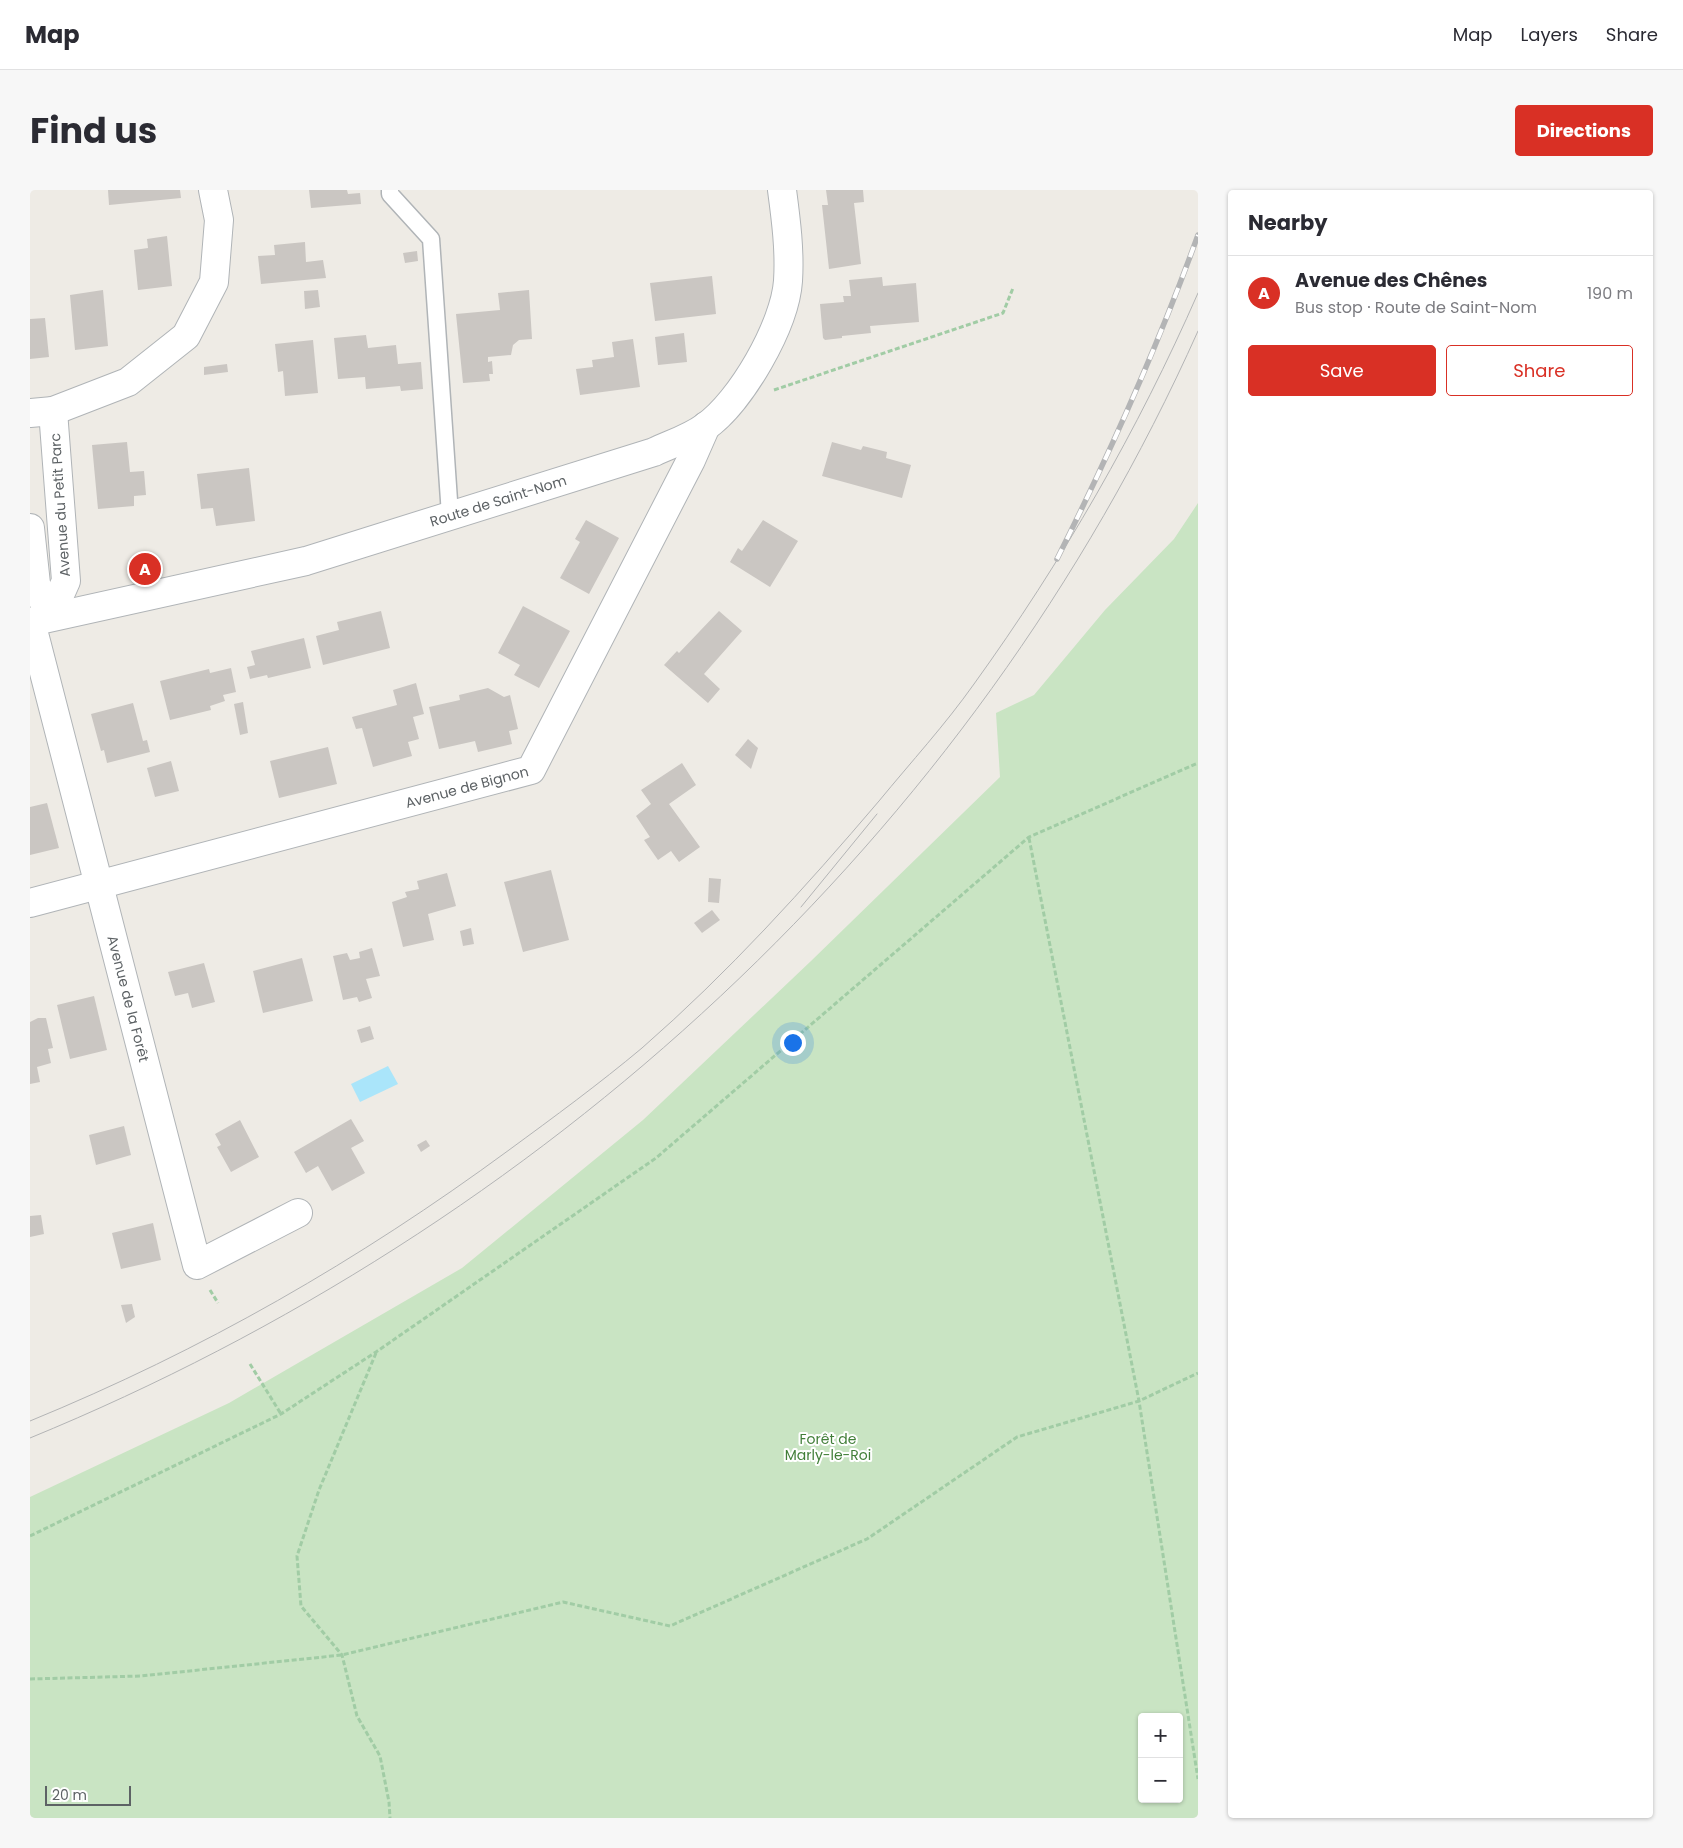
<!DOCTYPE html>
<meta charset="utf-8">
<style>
body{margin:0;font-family:Poppins,sans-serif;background:#f7f7f7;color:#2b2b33}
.controls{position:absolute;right:15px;bottom:15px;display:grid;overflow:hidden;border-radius:5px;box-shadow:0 1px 4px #0004}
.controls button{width:45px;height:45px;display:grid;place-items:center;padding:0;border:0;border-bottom:1px solid #e1e1e2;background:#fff;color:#2b2b33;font:25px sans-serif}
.scale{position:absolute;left:15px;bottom:12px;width:86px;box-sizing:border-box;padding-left:5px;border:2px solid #5d6265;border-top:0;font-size:14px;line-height:18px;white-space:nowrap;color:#5d6265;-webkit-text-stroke:4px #fff;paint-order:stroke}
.you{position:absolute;left:762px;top:852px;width:18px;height:18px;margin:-12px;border:4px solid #fff;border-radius:50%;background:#1a73e8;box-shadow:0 0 0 8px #1a73e833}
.badge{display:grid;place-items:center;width:32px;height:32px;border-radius:50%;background:#d93025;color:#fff;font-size:16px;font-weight:700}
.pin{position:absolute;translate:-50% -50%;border:2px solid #fff;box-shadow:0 1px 5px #0006}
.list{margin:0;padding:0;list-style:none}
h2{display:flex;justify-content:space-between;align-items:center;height:65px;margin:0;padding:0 20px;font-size:21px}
h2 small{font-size:16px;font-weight:400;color:#7c7c81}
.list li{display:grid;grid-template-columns:32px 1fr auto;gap:15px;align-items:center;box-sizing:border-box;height:75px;padding:0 20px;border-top:1px solid #e1e1e2}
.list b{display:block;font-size:19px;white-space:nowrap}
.list p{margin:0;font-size:16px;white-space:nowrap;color:#7c7c81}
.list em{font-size:16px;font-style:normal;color:#7c7c81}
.actions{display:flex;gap:10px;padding:15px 20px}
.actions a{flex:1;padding:11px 0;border:1px solid #d93025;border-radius:5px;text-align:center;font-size:18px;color:#d93025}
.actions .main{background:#d93025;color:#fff}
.map{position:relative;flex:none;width:1168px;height:1628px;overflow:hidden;border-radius:5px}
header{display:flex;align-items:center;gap:30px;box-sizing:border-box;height:70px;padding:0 25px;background:#fff;border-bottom:1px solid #e1e1e2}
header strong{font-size:24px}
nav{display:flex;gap:28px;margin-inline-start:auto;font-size:18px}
.intro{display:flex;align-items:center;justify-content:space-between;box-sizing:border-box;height:120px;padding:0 30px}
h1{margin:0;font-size:35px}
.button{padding:12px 22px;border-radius:5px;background:#d93025;color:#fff;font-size:18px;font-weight:700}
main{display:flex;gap:30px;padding:0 30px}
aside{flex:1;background:#fff;border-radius:5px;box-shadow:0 1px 4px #0004}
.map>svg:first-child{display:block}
.green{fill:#c9e4c3;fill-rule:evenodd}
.water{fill:#aae5fa}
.building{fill:#cac6c2}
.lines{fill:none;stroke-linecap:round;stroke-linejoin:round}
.lane-casing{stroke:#b0b4b7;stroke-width:19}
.street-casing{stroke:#b0b4b7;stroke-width:30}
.secondary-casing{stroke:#b0b4b7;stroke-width:30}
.path{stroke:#a1cca5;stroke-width:3;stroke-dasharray:5 2.5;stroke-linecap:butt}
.lane{stroke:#fff;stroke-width:16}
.street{stroke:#fff;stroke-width:28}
.secondary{stroke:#fff;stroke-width:28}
.tram{stroke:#b3b4b5;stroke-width:1}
.rail-casing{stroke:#b3b4b5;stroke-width:5.5}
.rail{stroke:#fff;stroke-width:4;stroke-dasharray:11;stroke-linecap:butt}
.labels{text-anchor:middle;stroke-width:4;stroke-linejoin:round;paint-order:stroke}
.street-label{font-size:14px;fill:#5d6265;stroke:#fff}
.park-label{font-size:14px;fill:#427f39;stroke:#fff}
</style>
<header>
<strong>Map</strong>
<nav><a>Map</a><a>Layers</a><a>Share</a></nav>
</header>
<div class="intro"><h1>Find us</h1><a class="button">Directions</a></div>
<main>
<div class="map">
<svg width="1168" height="1628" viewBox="0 0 1168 1628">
<rect width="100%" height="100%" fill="#eeebe5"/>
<path class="green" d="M 1168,313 L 1168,1628 L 0,1628 L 0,1307 L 199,1213 L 432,1078 L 613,930 L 781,771 L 970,587 L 966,523 L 1004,505 L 1075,420 L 1144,349 ZM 1112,1527 L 1149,1527 L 1149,1609 L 1112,1609 Z"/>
<path class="water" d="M 358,876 L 368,894 L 330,912 L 321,894 Z"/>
<g class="building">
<path d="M 78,0 L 150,0 L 151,8 L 79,15 Z"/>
<path d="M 279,0 L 317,0 L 318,4 L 330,3 L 331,14 L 281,18 Z"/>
<path d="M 796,0 L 833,0 L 834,12 L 824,13 L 831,74 L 799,79 L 792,15 L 798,15 Z"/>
<path d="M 137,46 L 142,96 L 108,100 L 104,60 L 118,58 L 117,49 Z"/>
<path d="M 275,52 L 276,72 L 293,70 L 296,88 L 231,94 L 228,66 L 245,65 L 244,55 Z"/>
<path d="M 387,61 L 388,71 L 375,73 L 373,63 Z"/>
<path d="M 682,86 L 686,124 L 625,131 L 620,93 Z"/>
<path d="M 852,87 L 853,96 L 886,93 L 889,132 L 840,136 L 841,143 L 812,146 L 812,148 L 795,150 L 793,148 L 790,114 L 814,112 L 813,106 L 821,106 L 819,90 Z"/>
<path d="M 73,100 L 78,156 L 45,160 L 40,105 Z"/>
<path d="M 288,100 L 290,117 L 275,119 L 274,101 Z"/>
<path d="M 499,100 L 502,149 L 489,150 L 483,155 L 481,165 L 458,167 L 458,172 L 462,171 L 463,184 L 459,184 L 460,191 L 433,193 L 426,124 L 470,120 L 468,103 Z"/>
<path d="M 15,128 L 19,167 L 0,169 L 0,129 Z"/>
<path d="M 654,143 L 657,172 L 628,175 L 625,147 Z"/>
<path d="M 336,145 L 338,158 L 366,155 L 368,174 L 391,172 L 393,199 L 371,201 L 370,196 L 336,199 L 335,187 L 308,189 L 304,148 Z"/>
<path d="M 603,149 L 610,197 L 550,205 L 546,179 L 563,177 L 562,170 L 584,167 L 582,152 Z"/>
<path d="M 283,150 L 288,203 L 255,206 L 253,181 L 248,182 L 245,154 Z"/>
<path d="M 197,174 L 198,182 L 174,185 L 174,177 Z"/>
<path d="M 97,252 L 100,282 L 114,281 L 116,305 L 104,306 L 104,316 L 68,319 L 62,255 Z"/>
<path d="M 802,252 L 831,260 L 833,256 L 857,262 L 856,268 L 881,275 L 872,308 L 792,286 Z"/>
<path d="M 219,278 L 225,331 L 186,336 L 183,318 L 171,319 L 167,284 Z"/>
<path d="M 556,330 L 589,348 L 559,404 L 530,388 L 550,352 L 545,349 Z"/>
<path d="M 733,330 L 768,351 L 740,397 L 700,372 L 708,358 L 712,361 Z"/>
<path d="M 493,416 L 540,441 L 509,498 L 484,485 L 490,475 L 468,463 Z"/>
<path d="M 351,421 L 360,458 L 293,475 L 286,446 L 309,440 L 307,432 Z"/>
<path d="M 689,421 L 712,441 L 674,484 L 690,499 L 678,513 L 634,475 L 647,461 L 649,463 Z"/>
<path d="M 274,448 L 281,478 L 238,488 L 237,485 L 220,489 L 217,477 L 225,475 L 221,461 Z"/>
<path d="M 201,478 L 206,502 L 193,505 L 195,511 L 180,516 L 181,520 L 140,530 L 130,491 L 179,479 L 180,483 Z"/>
<path d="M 386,493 L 394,524 L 383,527 L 389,549 L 378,552 L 382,566 L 343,577 L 332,538 L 326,539 L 322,527 L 367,515 L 363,500 Z"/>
<path d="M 458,498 L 474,507 L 480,505 L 488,539 L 479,541 L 482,554 L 448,562 L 445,551 L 409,559 L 399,517 L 430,510 L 429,505 Z"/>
<path d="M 213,512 L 218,543 L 210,545 L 204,514 Z"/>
<path d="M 103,513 L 113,551 L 117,550 L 120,562 L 77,573 L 74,560 L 71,561 L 61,524 Z"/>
<path d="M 718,549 L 728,558 L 721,579 L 705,565 Z"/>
<path d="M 298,557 L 307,594 L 249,608 L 240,571 Z"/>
<path d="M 141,571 L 149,601 L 125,607 L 117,578 Z"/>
<path d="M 652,573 L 666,595 L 639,614 L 670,657 L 649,672 L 641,661 L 628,670 L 614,650 L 620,647 L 606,626 L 621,614 L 611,600 Z"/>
<path d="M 17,613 L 29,658 L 0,665 L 0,617 Z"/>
<path d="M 521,680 L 539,750 L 493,762 L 474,692 Z"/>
<path d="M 417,683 L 426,716 L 398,724 L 404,750 L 373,757 L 362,712 L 377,707 L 375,702 L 389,699 L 387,691 Z"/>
<path d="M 679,688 L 691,689 L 689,713 L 678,712 Z"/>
<path d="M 682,720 L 690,730 L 672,743 L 664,733 Z"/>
<path d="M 441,738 L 444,754 L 433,756 L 430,741 Z"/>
<path d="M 342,758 L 350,786 L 336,789 L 342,808 L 329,812 L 327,807 L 313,810 L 303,766 L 317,763 L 320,770 L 330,768 L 329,762 Z"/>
<path d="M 272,768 L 283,811 L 233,823 L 223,781 Z"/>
<path d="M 174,773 L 185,812 L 162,818 L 158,803 L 145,806 L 138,782 Z"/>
<path d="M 64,806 L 77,860 L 40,869 L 27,815 Z"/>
<path d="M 8,828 L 16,828 L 23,858 L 18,859 L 21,873 L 7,877 L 10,892 L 0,894 L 0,832 Z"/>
<path d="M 340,836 L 344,849 L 331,853 L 327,840 Z"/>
<path d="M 321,929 L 334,951 L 321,958 L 335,983 L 302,1001 L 288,976 L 276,983 L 264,962 Z"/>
<path d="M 210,930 L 229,967 L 201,982 L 187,957 L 191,955 L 185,944 Z"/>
<path d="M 94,936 L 101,965 L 66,975 L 59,945 Z"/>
<path d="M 396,950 L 400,956 L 391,962 L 387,955 Z"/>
<path d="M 11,1025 L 14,1044 L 0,1047 L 0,1026 Z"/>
<path d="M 123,1033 L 131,1070 L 91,1079 L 82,1043 Z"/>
<path d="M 102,1114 L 105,1127 L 96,1133 L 91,1115 Z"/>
</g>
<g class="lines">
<defs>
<path id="lane" d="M 360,0 L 360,4 L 401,49 L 420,325"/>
<g id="street">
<path d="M 0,223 L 23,221 L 98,192 L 156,146 L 184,92 L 189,30 L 183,0"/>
<path d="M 0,338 L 6,394 L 20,427"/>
<path d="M 20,427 L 36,391 L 23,221"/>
<path id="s1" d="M 1,432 L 167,1075 L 268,1023"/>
<path id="s2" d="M 0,713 L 501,580 L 661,270 L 676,236"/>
</g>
<g id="secondary">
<path id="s3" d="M 0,432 L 276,371 L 624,262 C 641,254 660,248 675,237 C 711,212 755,135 758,91 C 760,61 756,30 752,0"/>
</g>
</defs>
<use href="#lane" class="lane-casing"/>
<use href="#street" class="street-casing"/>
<use href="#secondary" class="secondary-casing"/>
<g class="path">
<path d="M 744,200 L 973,123 L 983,98"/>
<path d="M 999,648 L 1109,1211 L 1168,1589"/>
<path d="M 180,1100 L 188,1113"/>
<path d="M 346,1163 L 289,1300 L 267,1366 L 271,1416 L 312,1465 L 327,1526 L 350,1566 L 359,1612 L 360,1628"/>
<path d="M 220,1174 L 251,1224"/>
<path d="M 0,1346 L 251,1224 L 346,1162 L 626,968 L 999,647 L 1168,573"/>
<path d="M 0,1489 L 111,1486 L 312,1465 L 533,1412 L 640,1436 L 837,1349 L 987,1247 L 1109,1211 L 1168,1183"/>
</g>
<use href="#lane" class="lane"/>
<use href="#street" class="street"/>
<use href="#secondary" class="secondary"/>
<g class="tram">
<path d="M 771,717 L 847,624"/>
<path d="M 0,1231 C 173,1160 328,1071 479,960 C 524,927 569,894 612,858 C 698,783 775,698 849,611 C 881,572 915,535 944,494 C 1032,372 1108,240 1168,103"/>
<path d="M 0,1248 C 511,1038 941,649 1168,141"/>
</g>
<defs>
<path id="rail" d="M 1027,369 C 1080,263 1128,156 1168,45"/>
</defs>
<use href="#rail" class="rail-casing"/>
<use href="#rail" class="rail"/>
</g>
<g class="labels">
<g class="street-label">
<text dy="5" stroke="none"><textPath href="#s3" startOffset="484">Route de Saint-Nom</textPath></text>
<text transform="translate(30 315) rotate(-94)" y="5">Avenue du Petit Parc</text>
<text dy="5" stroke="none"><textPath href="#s2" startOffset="452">Avenue de Bignon</textPath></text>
<text dy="5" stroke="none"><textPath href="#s1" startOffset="389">Avenue de la Forêt</textPath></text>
</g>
<g class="park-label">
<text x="798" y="1254">Forêt de<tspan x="798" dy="16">Marly-le-Roi</tspan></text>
</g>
</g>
</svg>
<div class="controls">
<button>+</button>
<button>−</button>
</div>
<div class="scale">20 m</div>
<div class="you"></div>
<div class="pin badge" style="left:115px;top:379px">A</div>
</div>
<aside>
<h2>Nearby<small></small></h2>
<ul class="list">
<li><span class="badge">A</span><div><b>Avenue des Chênes</b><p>Bus stop · Route de Saint-Nom</p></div><em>190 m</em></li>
</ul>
<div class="actions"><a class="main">Save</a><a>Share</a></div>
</aside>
</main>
